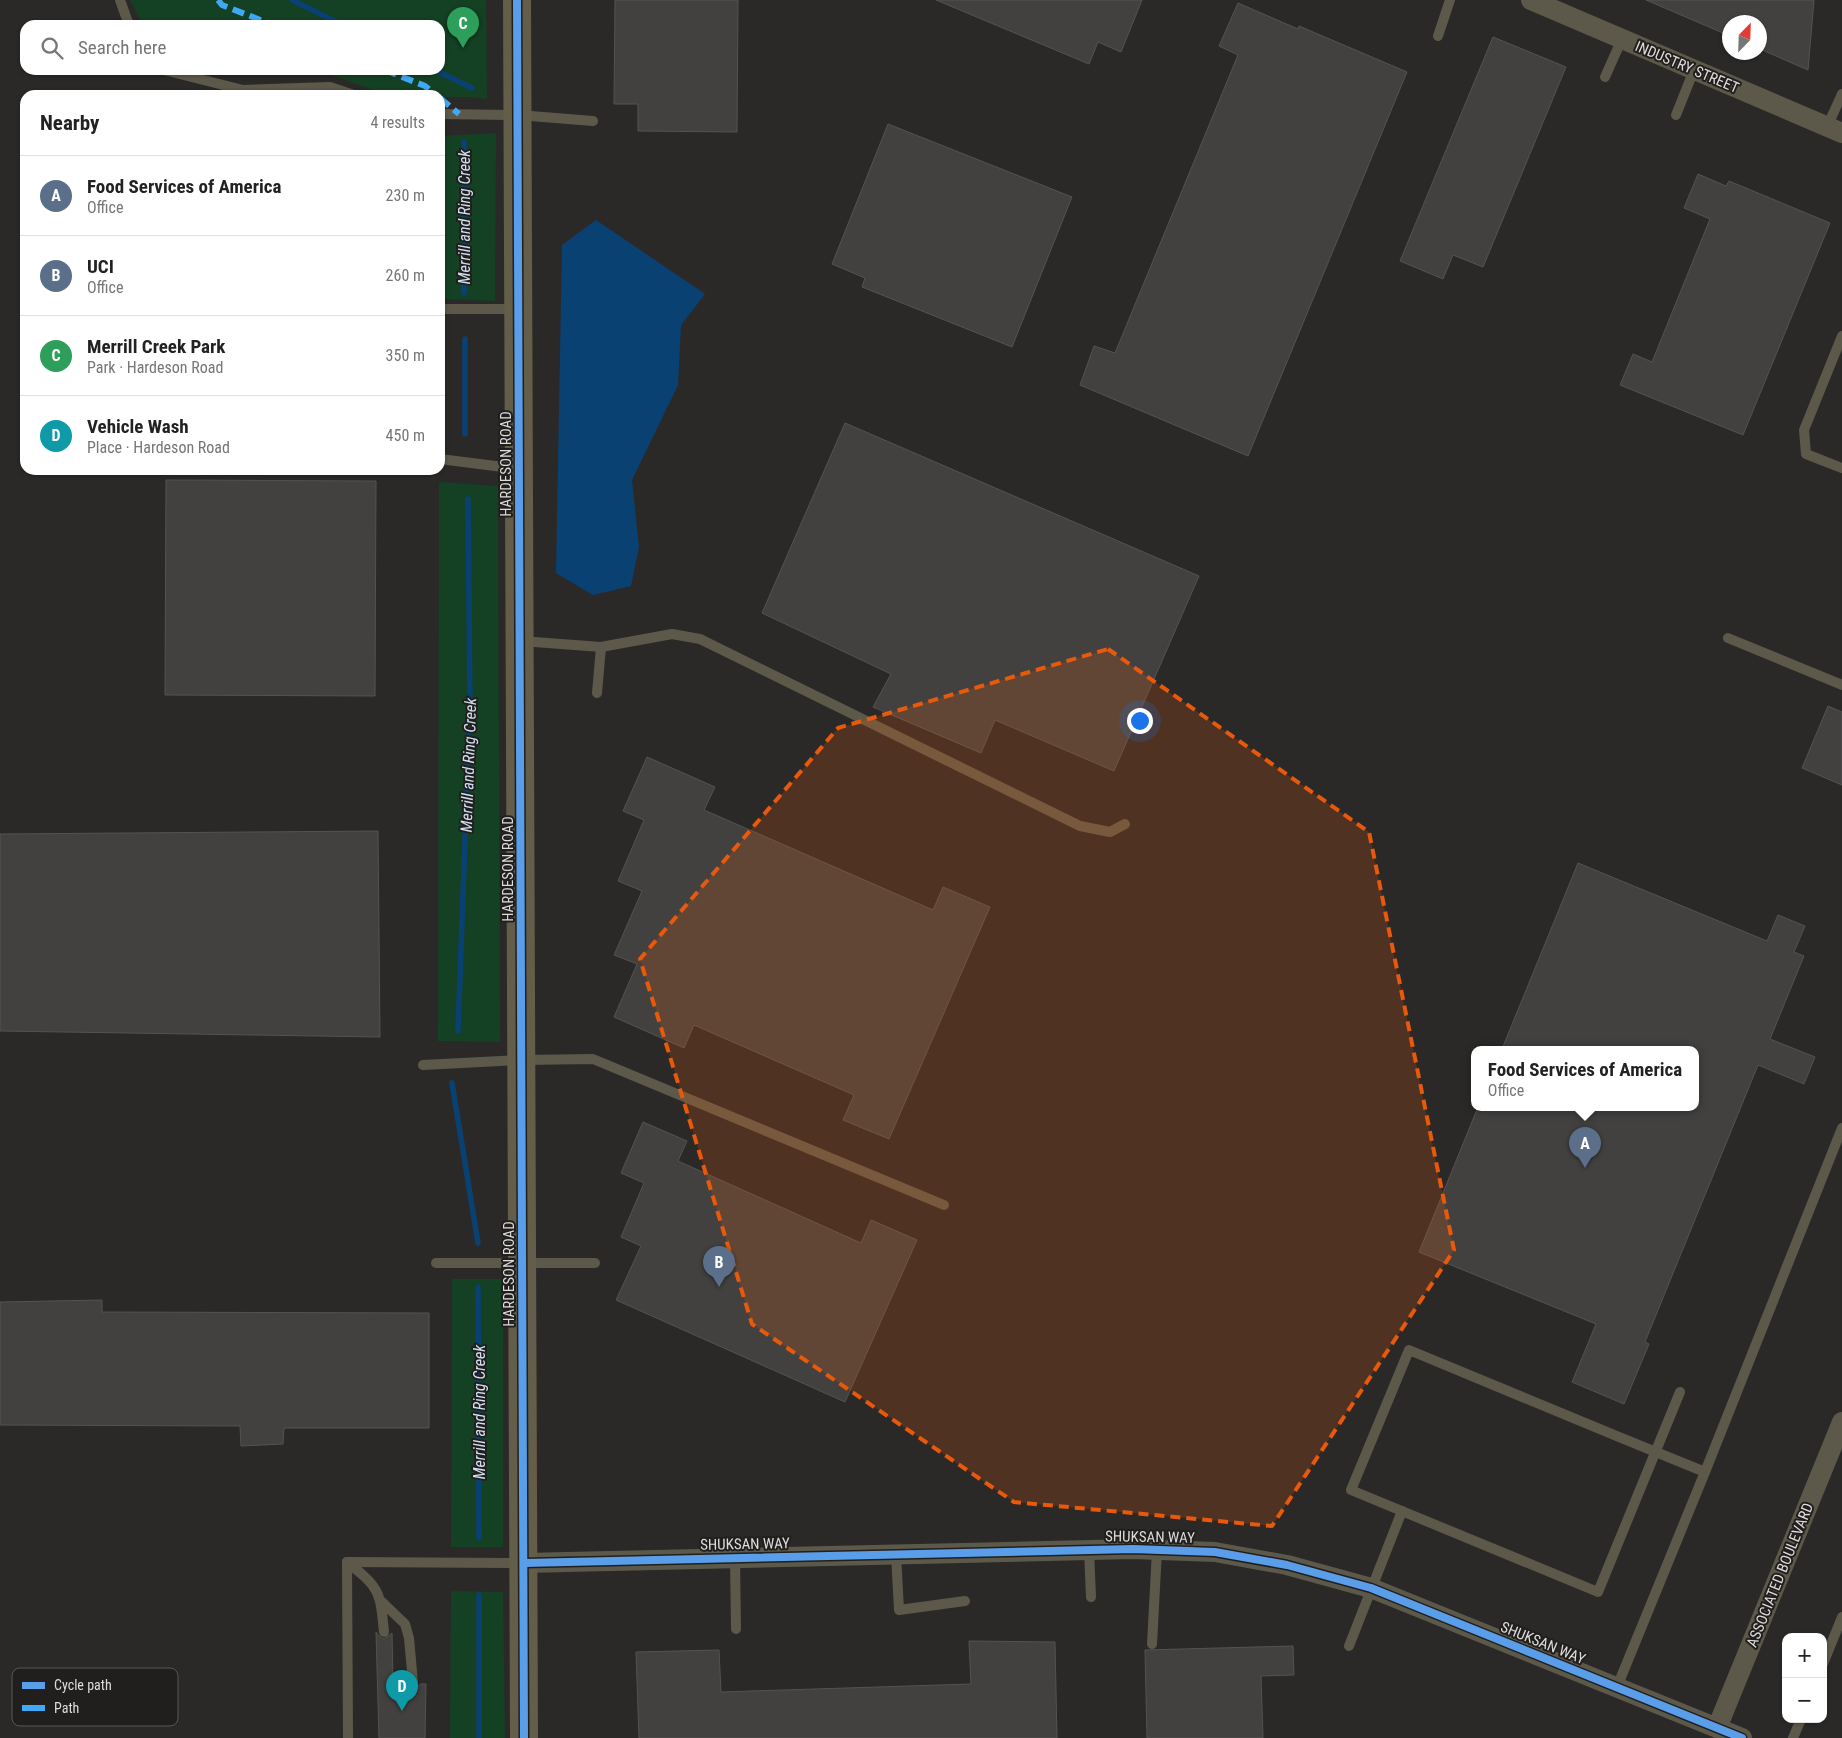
<!DOCTYPE html>
<meta charset="utf-8">
<style>
body{margin:0;font-family:"Roboto Condensed",sans-serif;background:#f6f6f6;color:#222}
.controls{position:absolute;right:15px;bottom:15px;display:grid;overflow:hidden;border-radius:10px;box-shadow:0 1px 4px #0004}
.controls button{width:45px;height:45px;display:grid;place-items:center;padding:0;border:0;border-bottom:1px solid #e0e0e0;background:#fff;color:#222;font:25px sans-serif}
.compass{position:absolute;left:1722px;top:15px;width:45px;height:45px;border-radius:50%;background:#fff;box-shadow:0 1px 4px #0004;rotate:23deg}
.you{position:absolute;left:1139px;top:720px;width:18px;height:18px;margin:-12px;border:4px solid #fff;border-radius:50%;background:#1a73e8;box-shadow:0 0 0 8px #1a73e833}
.badge{display:grid;place-items:center;width:32px;height:32px;border-radius:50%;background:#1a73e8;color:#fff;font-size:16px;font-weight:700}
.pin{position:absolute;translate:-50% -41px;filter:drop-shadow(0 1px 2px #0008)}
.pin::after{content:'';position:absolute;top:26px;width:18px;height:15px;background:inherit;clip-path:polygon(0 0,100% 0,50% 100%)}
.popup{position:absolute;left:1471px;top:1046px;width:228px;height:65px;box-sizing:border-box;display:grid;place-content:center;border-radius:10px;background:#fff;filter:drop-shadow(0 1px 4px #0005);font-size:16px;white-space:nowrap;color:#767676}
.popup b{font-size:19px;color:#222}
.popup::after{content:'';position:absolute;left:50%;top:100%;margin-left:-10px;border:10px solid transparent;border-top-color:#fff}
.list{margin:0;padding:0;list-style:none}
h2{display:flex;justify-content:space-between;align-items:center;height:65px;margin:0;padding:0 20px;font-size:21px}
h2 small{font-size:16px;font-weight:400;color:#767676}
.list li{display:grid;grid-template-columns:32px 1fr auto;gap:15px;align-items:center;box-sizing:border-box;height:80px;padding:0 20px;border-top:1px solid #e0e0e0}
.list b{display:block;font-size:19px;white-space:nowrap}
.list p{margin:0;font-size:16px;white-space:nowrap;color:#767676}
.list em{font-size:16px;font-style:normal;color:#767676}
.icon{flex:none;width:28px;height:28px;fill:none;stroke:currentColor;stroke-width:2;stroke-linecap:round;stroke-linejoin:round}
.map{position:relative;flex:none;width:1842px;height:1738px;overflow:hidden}
.search{position:absolute;background:#fff;box-shadow:0 1px 4px #0004;left:20px;top:20px;width:425px;height:55px;display:flex;align-items:center;gap:12px;box-sizing:border-box;padding:0 18px;border-radius:15px;color:#767676;font-size:19px}
.panel{position:absolute;background:#fff;box-shadow:0 1px 4px #0004;left:20px;top:90px;width:425px;height:385px;border-radius:15px}
.map>svg:first-child{display:block}
.green{fill:#144124}
.water{fill:#0a4173}
.lines{fill:none;stroke-linecap:round;stroke-linejoin:round}
.stream{stroke:#0a4173;stroke-width:5.5}
.building{fill:#424140;stroke:#545352}
.lane{stroke:#5d594a;stroke-width:10}
.street{stroke:#5d594a;stroke-width:20}
.secondary{stroke:#635d49;stroke-width:28}
.quiet{stroke:#3fa9f5;stroke-width:6;stroke-dasharray:12 6;stroke-linecap:butt}
.cycleway-casing{stroke:#211f1e;stroke-width:11}
.cycleway{stroke:#5a9eea;stroke-width:8}
.marked{fill:#e8590c;fill-opacity:0.2;stroke:#e8590c;stroke-width:4;stroke-dasharray:10 6;stroke-linejoin:round}
.labels{text-anchor:middle;stroke-width:4;stroke-linejoin:round;paint-order:stroke}
.street-label{font-size:15px;fill:#dedddb;stroke:#211f1e}
.water-label{font-size:16px;font-style:italic;fill:#d1e0f1;stroke:#211f1e}
.key{fill:#211f1e;stroke:#5a5857;stroke-width:1}
.key-label{font-size:14px;fill:#dedddb}
</style>
<div class="map">
<svg width="1842" height="1738" viewBox="0 0 1842 1738">
<rect width="100%" height="100%" fill="#2a2928"/>
<g class="green">
<path d="M 130,0 L 486,0 L 487,99 L 472,97 L 440,97 L 440,95 L 388,95 L 320,71 L 261,75 L 223,75 L 202,70 L 440,70 L 440,25 L 143,25 Z"/>
<path d="M 496,133 L 495,301 L 444,299 L 440,227 L 440,136 Z"/>
<path d="M 439,482 L 498,486 L 500,1042 L 438,1041 Z"/>
<path d="M 452,1279 L 503,1279 L 503,1547 L 451,1547 Z"/>
<path d="M 451,1591 L 503,1592 L 505,1738 L 450,1738 Z"/>
</g>
<path class="water" d="M 596,220 L 705,294 L 681,325 L 678,385 L 632,480 L 639,547 L 631,586 L 593,595 L 556,573 L 562,245 Z"/>
<g class="lines">
<g class="stream">
<path d="M 292,0 L 343,25"/>
<path d="M 435,70 L 472,88"/>
<path d="M 464,142 L 464,293"/>
<path d="M 465,339 L 465,434"/>
<path d="M 458,1031 L 470,703 L 468,499"/>
<path d="M 452,1083 L 478,1243"/>
<path d="M 478,1287 L 479,1538"/>
<path d="M 479,1595 L 479,1738"/>
</g>
</g>
<g class="building">
<path d="M 615,0 L 738,0 L 737,132 L 638,131 L 638,104 L 614,104 Z"/>
<path d="M 936,0 L 1142,0 L 1121,52 L 1098,42 L 1089,64 Z"/>
<path d="M 1646,0 L 1814,0 L 1808,70 L 1760,49 L 1760,22 L 1730,22 L 1730,36 Z"/>
<path d="M 1238,3 L 1298,29 L 1299,26 L 1407,72 L 1248,456 L 1080,385 L 1094,346 L 1115,353 L 1238,55 L 1219,46 Z"/>
<path d="M 1493,37 L 1566,67 L 1483,267 L 1453,255 L 1443,279 L 1400,261 Z"/>
<path d="M 888,124 L 1072,197 L 1012,347 L 862,287 L 865,278 L 832,264 Z"/>
<path d="M 1698,174 L 1726,186 L 1729,181 L 1830,223 L 1743,435 L 1620,385 L 1633,354 L 1652,362 L 1710,219 L 1684,208 Z"/>
<path d="M 845,423 L 1199,576 L 1114,771 L 995,720 L 981,753 L 873,707 L 891,674 L 762,613 Z"/>
<path d="M 166,480 L 376,481 L 375,696 L 165,695 Z"/>
<path d="M 1828,706 L 1842,712 L 1842,785 L 1802,768 Z"/>
<path d="M 647,757 L 715,787 L 704,810 L 933,910 L 943,887 L 990,907 L 889,1139 L 843,1120 L 854,1095 L 694,1025 L 684,1048 L 614,1017 L 637,964 L 614,955 L 642,891 L 618,881 L 644,820 L 623,811 Z"/>
<path d="M 378,831 L 380,1037 L 0,1031 L 0,834 Z"/>
<path d="M 1578,863 L 1767,941 L 1778,915 L 1805,926 L 1794,952 L 1804,956 L 1770,1039 L 1815,1057 L 1804,1084 L 1758,1065 L 1645,1342 L 1649,1344 L 1624,1404 L 1572,1382 L 1596,1324 L 1419,1252 L 1478,1107 L 1695,1107 L 1695,1049 L 1502,1049 Z"/>
<path d="M 643,1122 L 687,1141 L 678,1161 L 861,1243 L 871,1220 L 917,1240 L 845,1402 L 616,1300 L 641,1246 L 621,1237 L 644,1183 L 621,1173 Z"/>
<path d="M 102,1300 L 102,1312 L 429,1313 L 429,1428 L 284,1428 L 283,1444 L 241,1446 L 240,1426 L 0,1425 L 0,1302 Z"/>
<path d="M 376,1632 L 379,1636 L 384,1639 L 392,1633 L 393,1681 L 406,1682 L 408,1687 L 413,1690 L 417,1688 L 420,1684 L 426,1684 L 425,1738 L 379,1738 Z"/>
<path d="M 969,1641 L 1055,1642 L 1057,1738 L 639,1738 L 636,1652 L 719,1650 L 721,1692 L 971,1684 Z"/>
<path d="M 1293,1646 L 1294,1675 L 1261,1676 L 1263,1738 L 1147,1738 L 1145,1650 Z"/>
</g>
<g class="lines">
<g class="lane">
<path d="M 120,0 L 129,25"/>
<path d="M 1438,36 L 1450,0"/>
<path d="M 164,70 L 243,90 L 330,87 L 354,95"/>
<path d="M 1605,77 L 1622,39"/>
<path d="M 440,114 L 518,115 L 593,121"/>
<path d="M 1676,115 L 1694,70"/>
<path d="M 1827,127 L 1842,94"/>
<path d="M 440,309 L 518,309"/>
<path d="M 1842,336 L 1804,430 L 1806,454 L 1842,468"/>
<path d="M 440,459 L 519,469"/>
<path d="M 1728,638 L 1842,685"/>
<path d="M 521,641 L 601,647 L 672,634 L 700,639 L 1080,826 L 1110,832 L 1125,824"/>
<path d="M 597,693 L 601,647"/>
<path d="M 423,1065 L 522,1060 L 593,1059 L 944,1205"/>
<path d="M 436,1263 L 595,1263"/>
<path d="M 1680,1392 L 1598,1592 L 1351,1490 L 1409,1350 C 1507,1391 1606,1432 1705,1472"/>
<path d="M 1089,1550 L 1091,1597"/>
<path d="M 896,1554 L 899,1610 L 965,1601"/>
<path d="M 735,1558 L 736,1629"/>
<path d="M 347,1562 L 521,1563"/>
<path d="M 347,1562 L 348,1738"/>
<path d="M 347,1562 C 380,1588 380,1591 384,1632"/>
<path d="M 381,1601 L 405,1624 L 409,1638 L 413,1683"/>
<path d="M 1152,1644 L 1157,1550"/>
<path d="M 1349,1646 L 1402,1511"/>
<path d="M 1823,1664 L 1842,1617"/>
<path d="M 1617,1687 L 1705,1472 L 1842,1128"/>
<path d="M 1793,1738 L 1801,1719"/>
</g>
<g class="street">
<path d="M 1531,0 L 1842,133"/>
<path d="M 524,1563 L 1133,1549 L 1215,1552 L 1287,1565 L 1371,1588 L 1742,1738"/>
<path d="M 1717,1728 L 1842,1422"/>
</g>
<path class="secondary" d="M 517,0 L 524,1738"/>
<g class="quiet">
<path d="M 218,0 L 222,5 L 273,25"/>
<path d="M 385,70 L 425,86 L 436,95"/>
<path d="M 440,98 L 459,114"/>
</g>
<defs>
<g id="cycleway">
<path d="M 517,0 L 524,1738"/>
<path d="M 524,1563 L 1133,1549 L 1215,1552 L 1287,1565 L 1371,1588 L 1742,1738"/>
</g>
</defs>
<use href="#cycleway" class="cycleway-casing"/>
<use href="#cycleway" class="cycleway"/>
</g>
<path class="marked" d="M 1108,649 L 1369,832 L 1454,1250 L 1272,1526 L 1014,1502 L 752,1324 L 640,959 L 838,728 Z"/>
<g class="labels">
<g class="street-label">
<text transform="translate(1687 67) rotate(23)" y="5">INDUSTRY STREET</text>
<text transform="translate(506 464) rotate(-90)" y="5">HARDESON ROAD</text>
<text transform="translate(508 869) rotate(-90)" y="5">HARDESON ROAD</text>
<text transform="translate(509 1274) rotate(-90)" y="5">HARDESON ROAD</text>
<text transform="translate(1150 1537) rotate(1)" y="5">SHUKSAN WAY</text>
<text transform="translate(745 1544) rotate(-1)" y="5">SHUKSAN WAY</text>
<text transform="translate(1780 1575) rotate(-68)" y="5">ASSOCIATED BOULEVARD</text>
<text transform="translate(1543 1643) rotate(22)" y="5">SHUKSAN WAY</text>
</g>
<g class="water-label">
<text transform="translate(464 217) rotate(-90)" y="6">Merrill and Ring Creek</text>
<text transform="translate(468 765) rotate(-88)" y="6">Merrill and Ring Creek</text>
<text transform="translate(479 1412) rotate(-90)" y="6">Merrill and Ring Creek</text>
</g>
</g>
<rect x="12" y="1668" width="166" height="58" rx="8" class="key"/>
<rect x="22" y="1682" width="23" height="7" fill="#5a9eea"/>
<rect x="22" y="1705" width="23" height="6" fill="#3fa9f5"/>
<g class="key-label">
<text x="54" y="1690">Cycle path</text>
<text x="54" y="1713">Path</text>
</g>
</svg>
<div class="controls">
<button>+</button>
<button>−</button>
</div>
<svg class="compass" viewBox="-18 -18 36 36"><path d="M0-13l5 13h-10z" fill="#e53935"/><path d="M0 13l5-13h-10z" fill="#767676"/></svg>
<div class="you"></div>
<div class="pin badge" style="left:1585px;top:1168px;background:#5c6f8a">A</div>
<div class="popup"><b>Food Services of America</b>Office</div>
<div class="pin badge" style="left:719px;top:1287px;background:#5c6f8a">B</div>
<div class="pin badge" style="left:463px;top:48px;background:#2e9e5b">C</div>
<div class="pin badge" style="left:402px;top:1711px;background:#0f9aa8">D</div>
<div class="search"><svg class="icon" aria-label="search" viewBox="0 0 24 24"><circle cx="10" cy="10" r="6"/><path d="M15 15l6 6"/></svg>Search here</div>
<section class="panel">
<h2>Nearby<small>4 results</small></h2>
<ul class="list">
<li><span class="badge" style="background:#5c6f8a">A</span><div><b>Food Services of America</b><p>Office</p></div><em>230 m</em></li>
<li><span class="badge" style="background:#5c6f8a">B</span><div><b>UCI</b><p>Office</p></div><em>260 m</em></li>
<li><span class="badge" style="background:#2e9e5b">C</span><div><b>Merrill Creek Park</b><p>Park · Hardeson Road</p></div><em>350 m</em></li>
<li><span class="badge" style="background:#0f9aa8">D</span><div><b>Vehicle Wash</b><p>Place · Hardeson Road</p></div><em>450 m</em></li>
</ul>
</section>
</div>
